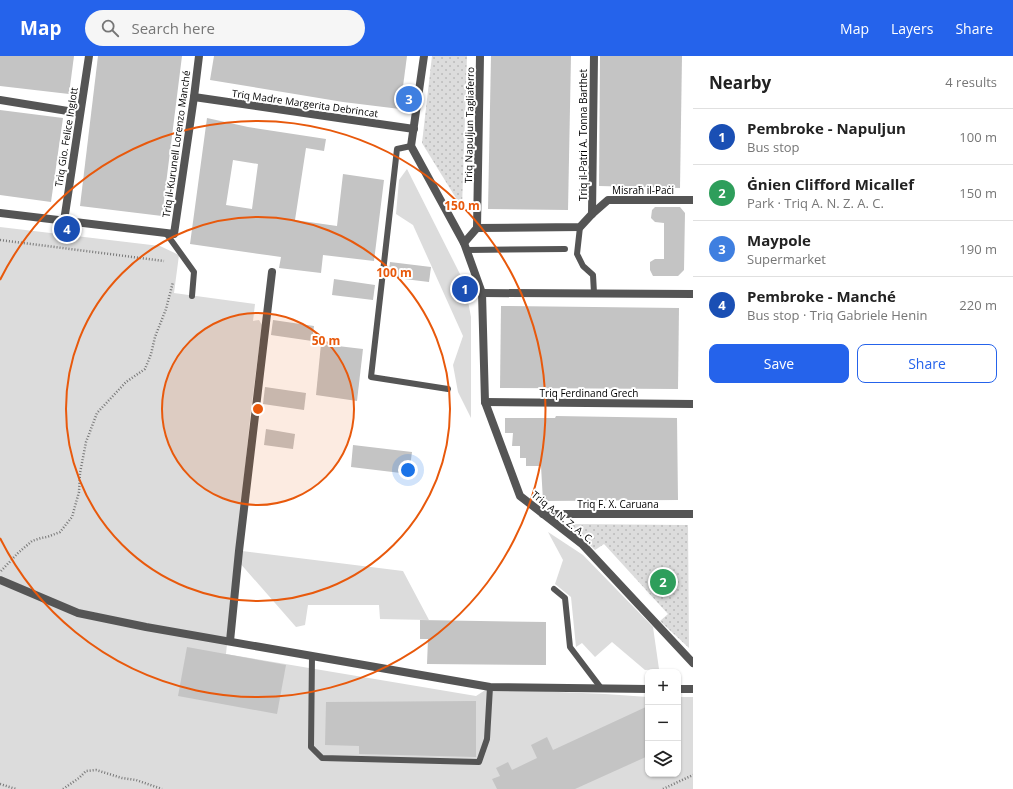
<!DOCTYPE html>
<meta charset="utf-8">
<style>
body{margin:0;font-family:"Open Sans",sans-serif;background:#f6f6f6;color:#222}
.controls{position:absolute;right:12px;bottom:12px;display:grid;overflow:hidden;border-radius:8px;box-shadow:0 1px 3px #0004}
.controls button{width:36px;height:36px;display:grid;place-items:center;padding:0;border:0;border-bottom:1px solid #e0e0e0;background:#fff;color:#222;font:20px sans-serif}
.you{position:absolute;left:408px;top:414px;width:14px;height:14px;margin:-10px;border:3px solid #fff;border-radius:50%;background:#1a73e8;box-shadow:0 0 0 6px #1a73e833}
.badge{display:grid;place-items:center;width:26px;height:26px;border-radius:50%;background:#2563eb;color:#fff;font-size:13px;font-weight:700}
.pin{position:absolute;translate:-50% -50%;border:2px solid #fff;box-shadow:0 1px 4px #0006}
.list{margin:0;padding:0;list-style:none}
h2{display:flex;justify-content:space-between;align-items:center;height:52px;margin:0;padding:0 16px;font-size:17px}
h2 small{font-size:13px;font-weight:400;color:#767676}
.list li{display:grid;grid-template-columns:26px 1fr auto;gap:12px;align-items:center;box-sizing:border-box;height:56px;padding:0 16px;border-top:1px solid #e0e0e0}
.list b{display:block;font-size:15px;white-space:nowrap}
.list p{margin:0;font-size:13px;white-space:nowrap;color:#767676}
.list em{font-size:13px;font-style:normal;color:#767676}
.actions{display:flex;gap:8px;padding:12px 16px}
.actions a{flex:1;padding:9px 0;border:1px solid #2563eb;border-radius:8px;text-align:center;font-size:14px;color:#2563eb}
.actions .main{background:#2563eb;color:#fff}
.icon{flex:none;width:22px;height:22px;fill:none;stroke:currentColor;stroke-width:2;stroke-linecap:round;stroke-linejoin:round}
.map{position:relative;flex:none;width:693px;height:733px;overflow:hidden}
header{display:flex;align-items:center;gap:24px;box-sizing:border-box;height:56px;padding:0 20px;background:#2563eb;color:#fff}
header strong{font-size:19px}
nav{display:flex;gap:22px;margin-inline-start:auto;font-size:14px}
.search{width:280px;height:36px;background:#f6f6f6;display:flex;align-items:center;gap:10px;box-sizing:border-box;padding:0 14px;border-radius:22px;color:#767676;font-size:15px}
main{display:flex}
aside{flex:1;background:#fff}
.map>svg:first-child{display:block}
.green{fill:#dcdcdc}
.park{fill:url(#park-dots)}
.building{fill:#c4c4c4;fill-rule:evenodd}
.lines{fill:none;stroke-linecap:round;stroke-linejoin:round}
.path{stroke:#777;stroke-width:2.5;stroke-dasharray:1 2;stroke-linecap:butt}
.service{stroke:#555;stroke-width:6}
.minor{stroke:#555;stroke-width:8}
.ring{fill:none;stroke:#e8590c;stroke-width:2}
.labels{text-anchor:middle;stroke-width:4;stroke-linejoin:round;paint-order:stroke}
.street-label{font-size:10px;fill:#000;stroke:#fff}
.centre{fill:#e8590c;stroke:#fff;stroke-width:2}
.ring-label{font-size:12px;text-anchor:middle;font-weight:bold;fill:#e8590c;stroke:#fff;stroke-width:4;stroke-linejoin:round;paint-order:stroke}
</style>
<header>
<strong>Map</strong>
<div class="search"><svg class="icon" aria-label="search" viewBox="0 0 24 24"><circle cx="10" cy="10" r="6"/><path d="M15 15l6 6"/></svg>Search here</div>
<nav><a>Map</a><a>Layers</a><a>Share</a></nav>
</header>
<main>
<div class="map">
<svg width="693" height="733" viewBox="0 0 693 733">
<defs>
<pattern id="park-dots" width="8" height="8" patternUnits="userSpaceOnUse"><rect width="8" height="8" fill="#dcdcdc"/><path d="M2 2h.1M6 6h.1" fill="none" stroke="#bbb" stroke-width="1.8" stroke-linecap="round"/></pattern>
</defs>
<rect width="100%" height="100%" fill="#fff"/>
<g class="green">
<path d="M 407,113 L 462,222 L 457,227 L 462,239 L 467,240 L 471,261 L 471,362 L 458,336 L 453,309 L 463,280 L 413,169 L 396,158 L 399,124 Z"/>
<path d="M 0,171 L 160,190 L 179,199 L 174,237 L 255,248 L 253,265 L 259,264 L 262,269 L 251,354 L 226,598 L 476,640 L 490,631 L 558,636 L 605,638 L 648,641 L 648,718 L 678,718 L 678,641 L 693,641 L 693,733 L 0,733 Z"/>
<path d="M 548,476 L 583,499 L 653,571 L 659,613 L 645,614 L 612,586 L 595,601 L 582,587 L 576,591 L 571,541 L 555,528 L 563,504 Z"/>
<path d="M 242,495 L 403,515 L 429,564 L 380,563 L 379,549 L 308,549 L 305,569 L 296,571 L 239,506 Z"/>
</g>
<g class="park">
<path d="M 432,0 L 467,0 L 462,152 L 422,87 Z"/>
<path d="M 569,468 L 688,469 L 689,592 L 660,565 L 668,558 L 604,488 L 595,494 Z"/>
</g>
<g class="building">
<path d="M 0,0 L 74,0 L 69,38 L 0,30 Z"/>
<path d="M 98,0 L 182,0 L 162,160 L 80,150 Z"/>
<path d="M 214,0 L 407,0 L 400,53 L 343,46 L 210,24 Z"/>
<path d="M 491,0 L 571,0 L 568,154 L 488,153 Z"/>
<path d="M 600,0 L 682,0 L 680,132 L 599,130 Z"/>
<path d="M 0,54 L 63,62 L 51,146 L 0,139 Z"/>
<path d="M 207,62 L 248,71 L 326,83 L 324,95 L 306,92 L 295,164 L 337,170 L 343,118 L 384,124 L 374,205 L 323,199 L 321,217 L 279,212 L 281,201 L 190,188 ZM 233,104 L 258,108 L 252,153 L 226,149 Z"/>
<path d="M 655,151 L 680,151 L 685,157 L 684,214 L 678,220 L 653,220 L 650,214 L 650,206 L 655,203 L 664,203 L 664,167 L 655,166 L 651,162 L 652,154 Z"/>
<path d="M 390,206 L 431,211 L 429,226 L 388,221 Z"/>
<path d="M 334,223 L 375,229 L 373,244 L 332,239 Z"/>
<path d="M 501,250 L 679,252 L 678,333 L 500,332 Z"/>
<path d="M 273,264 L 314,270 L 312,285 L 271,279 Z"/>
<path d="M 321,288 L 363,293 L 357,345 L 316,339 Z"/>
<path d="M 265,331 L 306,337 L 304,354 L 263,348 Z"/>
<path d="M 556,360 L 677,362 L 678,444 L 543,445 L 541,410 L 526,410 L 526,402 L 520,402 L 520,390 L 512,390 L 513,377 L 505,377 L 505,362 L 555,362 Z"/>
<path d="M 266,373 L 295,378 L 293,393 L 264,389 Z"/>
<path d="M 353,389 L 412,396 L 409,418 L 351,411 Z"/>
<path d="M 420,564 L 546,566 L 546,609 L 427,608 L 428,583 L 420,583 Z"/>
<path d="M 187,591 L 286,609 L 277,658 L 178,640 Z"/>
<path d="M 476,645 L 476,701 L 359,698 L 359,690 L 325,689 L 326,646 Z"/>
<path d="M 648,650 L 648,700 L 575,733 L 497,733 L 492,723 L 500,720 L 496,712 L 508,706 L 512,714 L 537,702 L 531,689 L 547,681 L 553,694 Z"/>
</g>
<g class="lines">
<g class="path">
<path d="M 0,184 L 164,205"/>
<path d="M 1,515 L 18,497 L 32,485 L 41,482 L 47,481 L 60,476 L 72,461 L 79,436 L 80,417 L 86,386 L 97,357 L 126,326 L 145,313 L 151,298 L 155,281 L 166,253 L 173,226"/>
<path d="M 0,728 L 16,733"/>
<path d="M 63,733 L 79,722 L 86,715 L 96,714 L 122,722 L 136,724 L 162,733"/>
<path d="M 663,733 L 693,719"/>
</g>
<g class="service">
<path d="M 411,90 L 397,93 L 371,321 L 448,333"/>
<path d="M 580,171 L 577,198 L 583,210 L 593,219 L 594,237"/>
<path d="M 166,177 L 194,216 L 192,240"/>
<path d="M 467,194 L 565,193"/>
<path d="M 554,533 L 565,542 L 570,591 L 601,632"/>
<path d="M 312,600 L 311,691 L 322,702 L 479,706 L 487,683 L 490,631"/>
</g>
<g class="minor">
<path d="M 424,0 L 411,90 L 464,187 L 482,237 L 485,346 L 520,440 L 582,488 L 693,607"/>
<path d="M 194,41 L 414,73"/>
<path d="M 0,44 L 80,57"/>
<path d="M 0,157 L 166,177 L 174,178 L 194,41 L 199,0"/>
<path d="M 592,158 L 594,0"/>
<path d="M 64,165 L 89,0"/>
<path d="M 477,172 L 580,171 L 592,158 L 608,144 L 693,144"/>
<path d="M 464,187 L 477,172 L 480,0"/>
<path d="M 482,237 L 693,238"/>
<path d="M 485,346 L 693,348"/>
<path d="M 543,458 L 693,458"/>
<path d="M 0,524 L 78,557 L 146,571 L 490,631 L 648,633"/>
<path d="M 230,585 L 239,495 L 272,216"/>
<path d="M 678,633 L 693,633"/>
</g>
</g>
<circle cx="258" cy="353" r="96" fill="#e8590c" fill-opacity=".12"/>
<g class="ring">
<circle cx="258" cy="353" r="96"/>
<circle cx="258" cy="353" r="192"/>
<path d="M0 224A288 288 0 1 1 0 482"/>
</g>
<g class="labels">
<g class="street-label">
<text transform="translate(305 47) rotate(8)" y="4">Triq Madre Margerita Debrincat</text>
<text transform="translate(469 69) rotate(-89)" y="4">Triq Napuljun Tagliaferro</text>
<text transform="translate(583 79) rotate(-90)" y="4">Triq il-Patri A. Tonna Barthet</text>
<text transform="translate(66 81) rotate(-81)" y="4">Triq Gio. Felice Inglott</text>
<text transform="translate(176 88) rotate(-82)" y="4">Triq il-Kurunell Lorenzo Manché</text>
<text x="643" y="138">Misraħ il-Paċi</text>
<text x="589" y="341">Triq Ferdinand Grech</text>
<text x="618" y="452">Triq F. X. Caruana</text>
<text transform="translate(563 461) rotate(39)" y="4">Triq A. N. Z. A. C.</text>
</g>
</g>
<circle cx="258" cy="353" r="6" class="centre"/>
<g class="ring-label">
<text x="462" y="154">150 m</text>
<text x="394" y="221">100 m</text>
<text x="326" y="289">50 m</text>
</g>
</svg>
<div class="controls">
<button>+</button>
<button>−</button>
<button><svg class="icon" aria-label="layers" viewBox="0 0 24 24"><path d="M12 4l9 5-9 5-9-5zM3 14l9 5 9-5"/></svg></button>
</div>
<div class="you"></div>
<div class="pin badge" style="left:465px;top:233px;background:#1a4fb4">1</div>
<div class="pin badge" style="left:663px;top:526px;background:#2e9e5b">2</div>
<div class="pin badge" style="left:409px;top:43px;background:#3f7fe0">3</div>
<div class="pin badge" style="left:67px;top:173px;background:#1a4fb4">4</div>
</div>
<aside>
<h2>Nearby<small>4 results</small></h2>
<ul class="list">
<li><span class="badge" style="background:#1a4fb4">1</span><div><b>Pembroke - Napuljun</b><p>Bus stop</p></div><em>100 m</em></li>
<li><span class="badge" style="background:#2e9e5b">2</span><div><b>Ġnien Clifford Micallef</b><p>Park · Triq A. N. Z. A. C.</p></div><em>150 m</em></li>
<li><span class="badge" style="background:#3f7fe0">3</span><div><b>Maypole</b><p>Supermarket</p></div><em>190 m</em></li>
<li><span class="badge" style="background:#1a4fb4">4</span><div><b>Pembroke - Manché</b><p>Bus stop · Triq Gabriele Henin</p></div><em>220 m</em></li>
</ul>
<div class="actions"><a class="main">Save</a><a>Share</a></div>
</aside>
</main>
